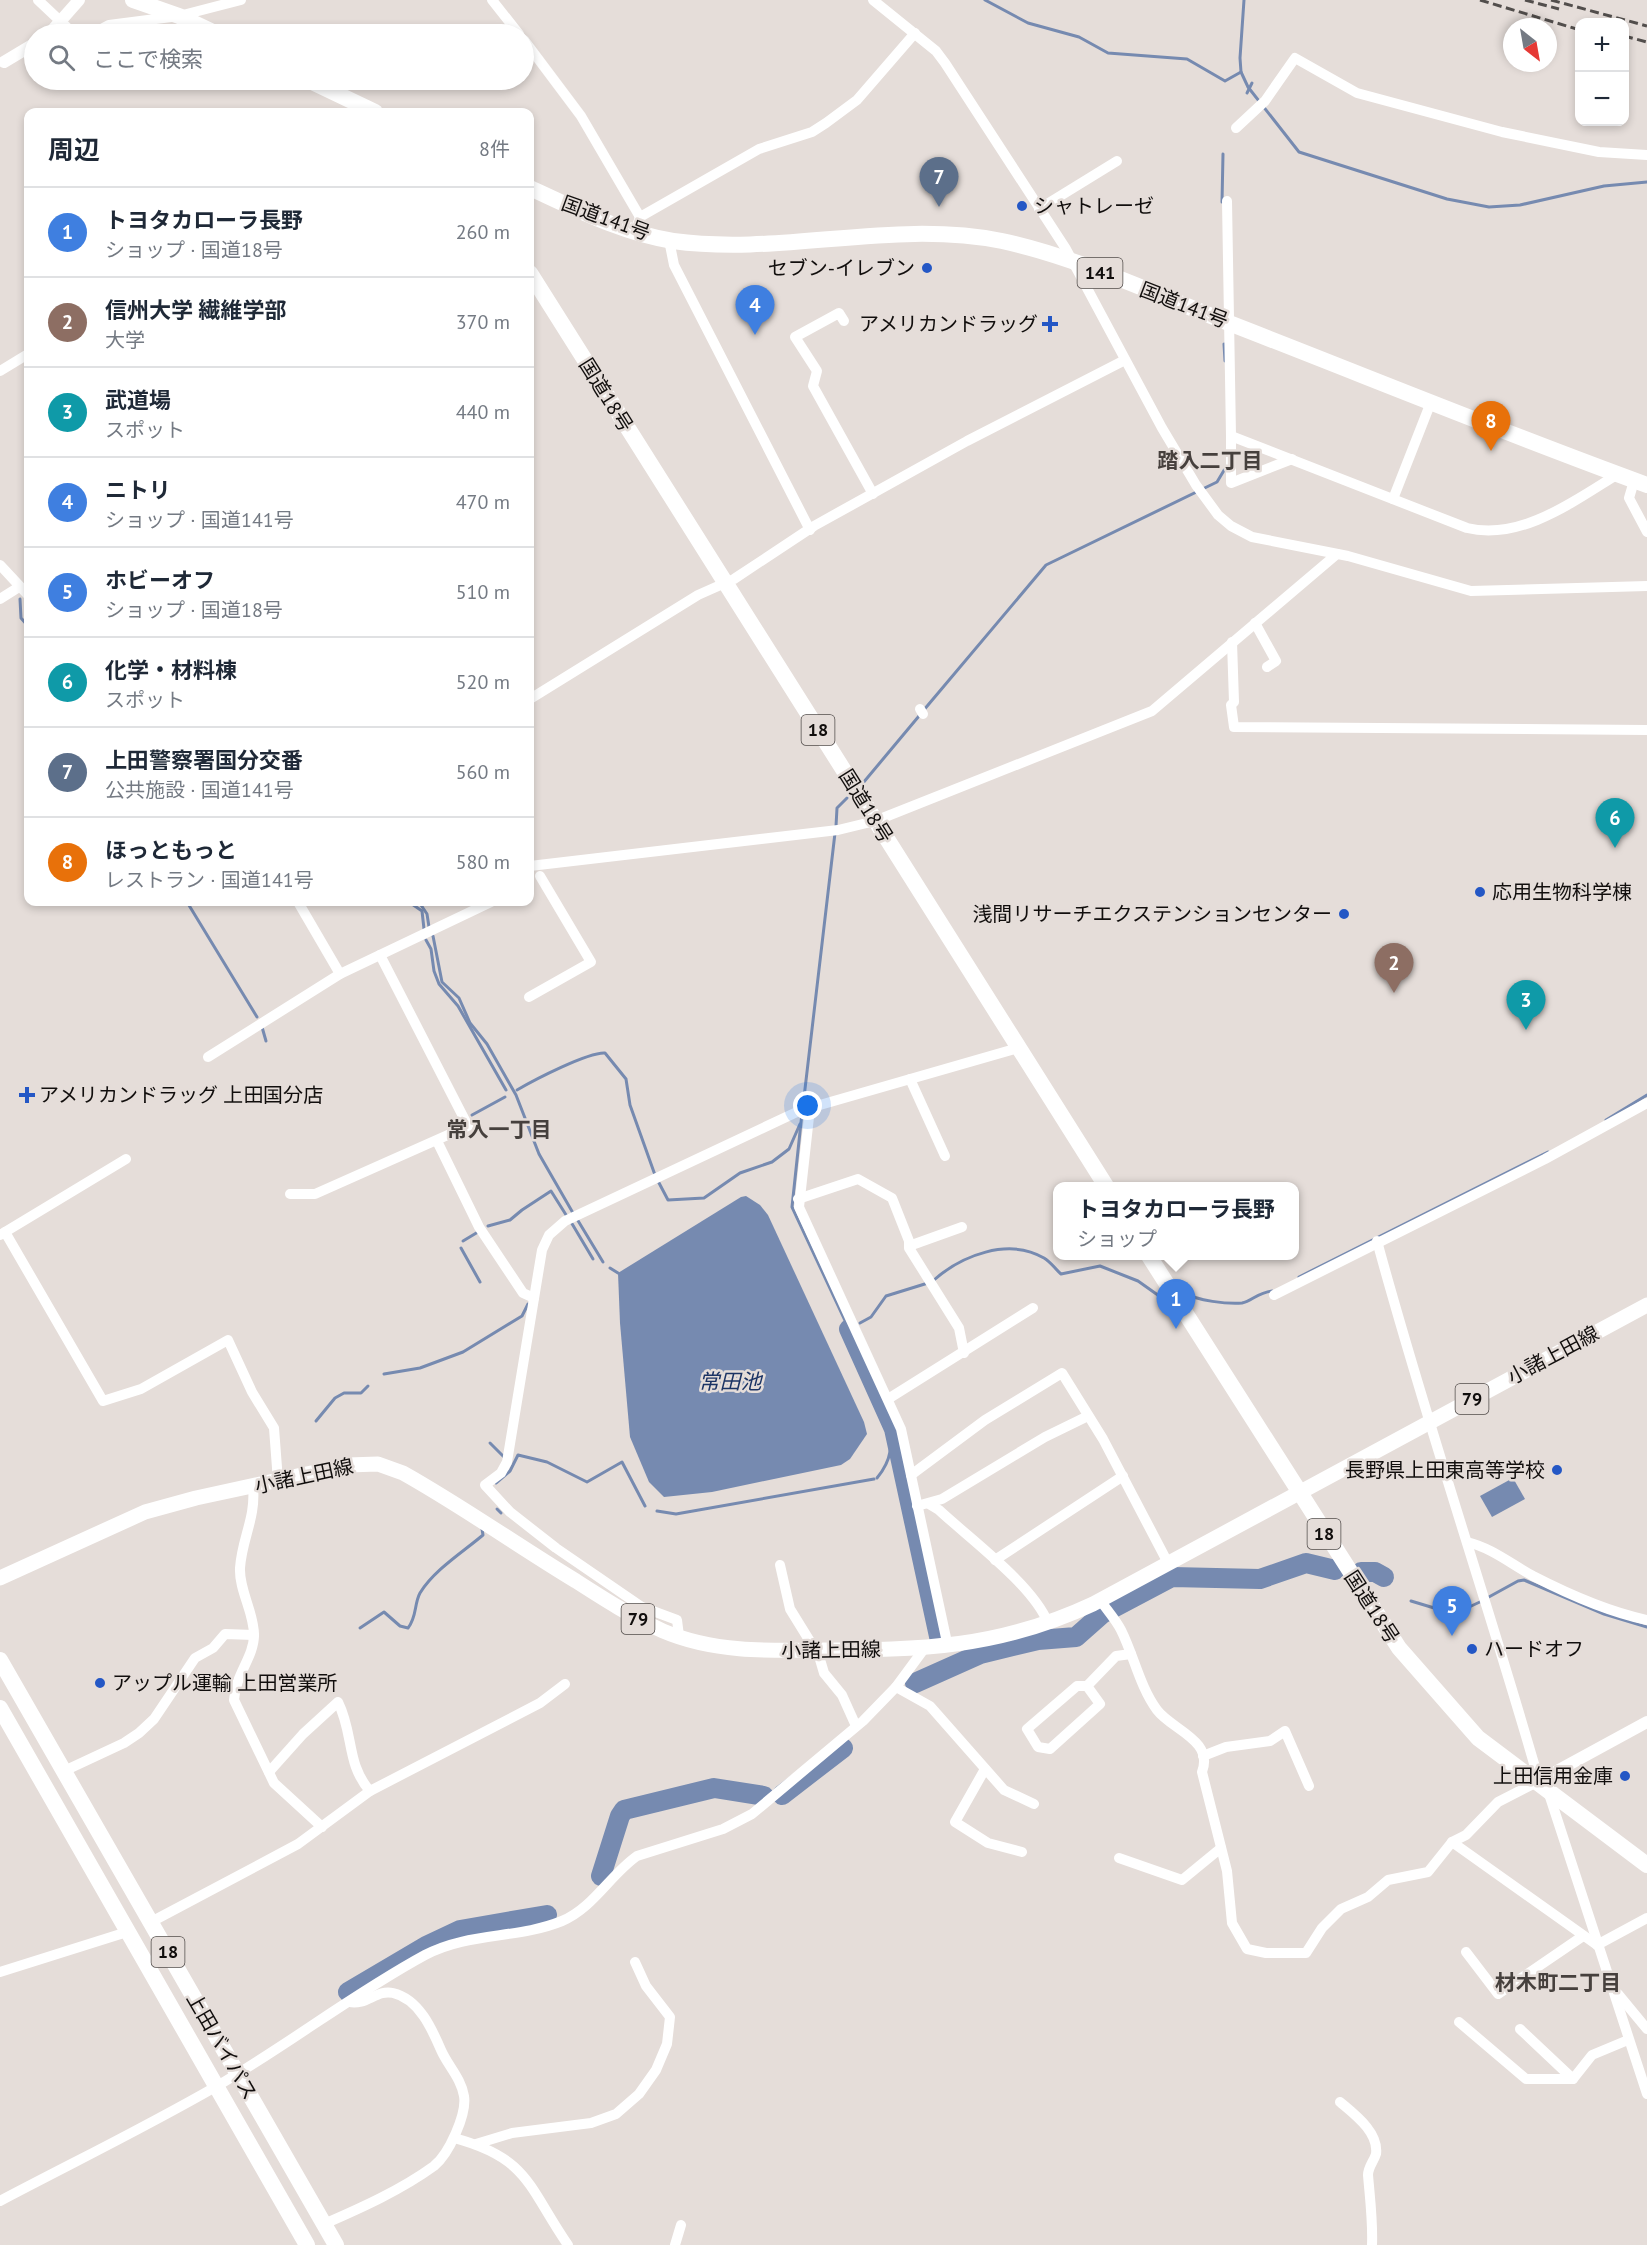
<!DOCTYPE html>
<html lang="ja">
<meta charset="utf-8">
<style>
body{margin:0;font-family:"PT Sans","Noto Sans JP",sans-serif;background:#f2f2f3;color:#1f2937}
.controls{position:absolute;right:18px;top:18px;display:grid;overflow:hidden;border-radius:12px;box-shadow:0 3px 9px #0003}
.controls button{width:54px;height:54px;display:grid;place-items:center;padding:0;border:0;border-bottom:2px solid #e0e1e3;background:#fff;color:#1f2937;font:30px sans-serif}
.compass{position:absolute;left:1503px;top:18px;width:54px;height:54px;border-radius:50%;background:#fff;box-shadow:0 3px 9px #0003;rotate:149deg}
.you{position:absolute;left:808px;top:1106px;width:21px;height:21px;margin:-15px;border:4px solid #fff;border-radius:50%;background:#1a73e8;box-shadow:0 0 0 9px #1a73e833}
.badge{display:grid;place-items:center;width:39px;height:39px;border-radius:50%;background:#111827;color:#fff;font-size:20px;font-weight:700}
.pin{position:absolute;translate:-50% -50px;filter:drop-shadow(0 2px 3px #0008)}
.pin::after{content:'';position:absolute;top:32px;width:21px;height:18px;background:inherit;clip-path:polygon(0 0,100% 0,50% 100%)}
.popup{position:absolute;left:1053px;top:1182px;width:246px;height:78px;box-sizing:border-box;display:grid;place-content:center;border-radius:12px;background:#fff;filter:drop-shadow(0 2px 4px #0005);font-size:20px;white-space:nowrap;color:#747a83}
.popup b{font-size:22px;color:#1f2937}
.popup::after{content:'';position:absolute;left:50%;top:100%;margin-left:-12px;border:12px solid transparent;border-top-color:#fff}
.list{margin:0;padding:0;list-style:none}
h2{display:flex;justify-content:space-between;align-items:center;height:78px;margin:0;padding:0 24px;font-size:26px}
h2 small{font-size:20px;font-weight:400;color:#747a83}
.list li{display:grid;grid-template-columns:39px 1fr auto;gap:18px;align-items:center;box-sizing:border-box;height:90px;padding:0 24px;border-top:2px solid #e0e1e3}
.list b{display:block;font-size:22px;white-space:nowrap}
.list p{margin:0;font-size:20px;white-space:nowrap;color:#747a83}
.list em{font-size:20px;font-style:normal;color:#747a83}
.icon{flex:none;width:33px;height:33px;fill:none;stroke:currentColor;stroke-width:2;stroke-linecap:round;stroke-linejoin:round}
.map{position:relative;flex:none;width:1647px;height:2245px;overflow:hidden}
.search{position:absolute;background:#fff;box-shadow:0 3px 9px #0003;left:24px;top:24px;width:510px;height:66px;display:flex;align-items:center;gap:15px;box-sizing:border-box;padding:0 21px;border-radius:33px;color:#747a83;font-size:22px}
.panel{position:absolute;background:#fff;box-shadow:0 3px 9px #0003;left:24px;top:108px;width:510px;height:798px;border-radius:12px}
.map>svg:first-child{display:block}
.water{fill:#768ab0}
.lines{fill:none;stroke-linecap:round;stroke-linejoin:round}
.stream{stroke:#768ab0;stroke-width:3}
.river{stroke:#768ab0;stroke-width:20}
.minor{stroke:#fff;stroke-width:10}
.tertiary{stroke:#fff;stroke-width:12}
.primary{stroke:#fff;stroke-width:15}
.trunk{stroke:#fff;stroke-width:16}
.rail{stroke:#524e4c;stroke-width:3;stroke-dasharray:9 4.5;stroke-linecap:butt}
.poi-dot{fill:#2457c5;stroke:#e5ddd9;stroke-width:2}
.labels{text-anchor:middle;stroke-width:5;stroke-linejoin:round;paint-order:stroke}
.shield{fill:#e5ddd9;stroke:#514c4a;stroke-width:1.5}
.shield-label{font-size:18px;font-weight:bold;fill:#110e0d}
.poi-label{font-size:20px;fill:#110e0d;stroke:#e5ddd9;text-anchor:start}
.street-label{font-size:20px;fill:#110e0d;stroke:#e5ddd9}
.neighbourhood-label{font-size:21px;font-weight:bold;fill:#46403d;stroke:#e5ddd9}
.water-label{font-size:21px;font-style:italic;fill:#1b3364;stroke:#e5ddd9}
</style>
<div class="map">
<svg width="1647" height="2245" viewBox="0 0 1647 2245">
<rect width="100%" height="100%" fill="#e5ddd9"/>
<g class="water">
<path d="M 746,1196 L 760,1205 L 768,1215 L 864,1422 L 867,1434 L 850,1459 L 841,1465 L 712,1492 L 664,1497 L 649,1482 L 630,1437 L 620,1323 L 618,1273 L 741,1197 Z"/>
<path d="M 1513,1478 L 1525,1499 L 1492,1517 L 1480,1496 Z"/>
</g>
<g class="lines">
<g class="stream">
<path d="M 985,0 L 1028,23 L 1079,37 L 1108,53 L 1187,59 L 1225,81 L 1241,72"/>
<path d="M 1244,0 L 1240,58 L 1241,72 L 1248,87 L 1299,152 L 1447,199 L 1489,207 L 1520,205 L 1604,186 L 1647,182"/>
<path d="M 1247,93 L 1252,83"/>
<path d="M 1222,202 L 1223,154"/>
<path d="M 1224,344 L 1225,361"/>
<path d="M 20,599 L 21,618 L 28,626"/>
<path d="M 923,711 L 1046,565 L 1217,482 L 1226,467"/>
<path d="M 863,783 L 919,716"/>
<path d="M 836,826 L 837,808 L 847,798"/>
<path d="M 187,902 L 257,1017"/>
<path d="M 409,902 L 422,911 L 424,929"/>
<path d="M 419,902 L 427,914 L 429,927"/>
<path d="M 433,936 L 442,982 L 459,998 L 470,1023 L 487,1044 L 516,1095 L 539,1154 L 573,1213"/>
<path d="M 426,940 L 431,949 L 434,971 L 439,984 L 458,1006 L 506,1090"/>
<path d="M 262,1027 L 266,1041"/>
<path d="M 517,1090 C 534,1080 588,1052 605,1053 L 626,1079 L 630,1105 L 655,1175"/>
<path d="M 803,1106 L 835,833"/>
<path d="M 802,1113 L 792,1207 L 849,1329"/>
<path d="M 472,1115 L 505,1097"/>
<path d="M 1606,1120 L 1647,1095"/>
<path d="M 658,1181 L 668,1200 L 704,1198 L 740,1173 L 772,1162 L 789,1149 L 800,1124"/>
<path d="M 577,1219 L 603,1262"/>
<path d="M 571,1222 L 593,1259"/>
<path d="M 488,1226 L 510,1220 L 522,1210 L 551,1191 L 568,1218"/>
<path d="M 463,1241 L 478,1232"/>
<path d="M 461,1248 L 480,1282"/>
<path d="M 610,1268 L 618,1273"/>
<path d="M 1299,1277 L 1548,1152"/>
<path d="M 934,1280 C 961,1256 1008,1237 1044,1258 C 1051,1262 1055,1269 1061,1274 L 1100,1266 L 1138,1281 L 1162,1298"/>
<path d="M 1186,1293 C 1196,1301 1228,1304 1242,1303 C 1252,1301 1257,1293 1272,1291"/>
<path d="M 860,1323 L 871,1317 L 886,1296 L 928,1283"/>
<path d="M 384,1374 L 420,1368 L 463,1352 L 522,1316 L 528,1304"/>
<path d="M 316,1421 L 335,1398 L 344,1393 L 361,1393 L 368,1386"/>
<path d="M 490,1443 L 504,1457"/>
<path d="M 877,1478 C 895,1456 891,1441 889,1415"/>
<path d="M 496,1483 L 510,1471 L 518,1455 L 547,1462 L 587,1482 L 622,1462 L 645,1506"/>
<path d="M 497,1509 L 501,1513"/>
<path d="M 657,1511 L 676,1514 L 874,1479"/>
<path d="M 1487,1598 L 1518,1581 L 1524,1580 L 1604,1614 L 1647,1627"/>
<path d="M 1411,1601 L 1454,1614 L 1482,1601"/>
<path d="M 360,1628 L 384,1612 L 400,1626 L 408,1628 C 417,1617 414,1604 420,1593 C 434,1570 463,1552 483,1535 L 482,1529"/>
</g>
<g class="river">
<path d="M 849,1329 L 894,1429 L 940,1641"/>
<path d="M 1361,1572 L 1375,1572 L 1384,1577"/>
<path d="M 915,1683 L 980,1654 L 1038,1640 L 1076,1637 L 1102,1614 L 1172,1577 L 1260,1579 L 1306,1563 L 1335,1570"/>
<path d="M 782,1795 L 843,1748"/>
<path d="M 601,1876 L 620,1816 L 624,1810 L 714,1788 L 764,1796"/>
<path d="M 348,1992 L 426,1946 L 460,1930 L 547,1915"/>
</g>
<g class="minor">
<path d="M 38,0 L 74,34"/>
<path d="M 492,0 L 519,34"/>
<path d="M 873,0 L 936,51 L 945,63 L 1066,249 L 1162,428 L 1196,485 L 1218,515 L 1231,526 L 1252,537 L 1348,556 L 1471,591 L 1647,586"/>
<path d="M 92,34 L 109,25 L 179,16 L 241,0"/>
<path d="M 524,40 L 581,116 L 640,217"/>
<path d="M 1236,128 L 1265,101 L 1295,58 L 1357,93 L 1502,132 L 1599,152 L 1647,155"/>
<path d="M 1227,201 L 1231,436 L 1467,528 C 1521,541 1574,501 1618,474"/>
<path d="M 1039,209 L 1117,161"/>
<path d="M 635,232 L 640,217 L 759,149 L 812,132 L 826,123 L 857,100 L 915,33"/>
<path d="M 669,240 L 674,265 L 810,530"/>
<path d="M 844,321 L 839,313 L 795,337 L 817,371 L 813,386 L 873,494"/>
<path d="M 0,371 L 28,354"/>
<path d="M 1231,436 L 1231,483 L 1292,459"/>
<path d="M 1634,481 L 1629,498 L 1647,532"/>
<path d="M 1393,499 L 1431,402"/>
<path d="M 0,565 L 28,595"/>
<path d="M 0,599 L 19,587"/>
<path d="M 1255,623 L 1276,661 L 1267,667"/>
<path d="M 1232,642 L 1234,702 L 1231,705 L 1234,727 L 1647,730"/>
<path d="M 530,699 L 698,595 L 734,579 L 814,526 L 967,441 L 1125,360"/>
<path d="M 920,709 L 923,714"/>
<path d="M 530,866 L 838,830 L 875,821 L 1152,711 L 1337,554"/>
<path d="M 298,902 L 340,974"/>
<path d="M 529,997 L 591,962 L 540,876"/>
<path d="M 208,1057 L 340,974 L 491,902"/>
<path d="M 910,1079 L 945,1156"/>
<path d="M 810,1108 L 799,1207 L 901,1429 L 948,1647"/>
<path d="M 437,1141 L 479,1227 L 523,1293 L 534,1298"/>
<path d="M 290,1194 L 315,1194 L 468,1126 L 380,955"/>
<path d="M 798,1199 L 858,1179 L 892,1198 L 909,1241 L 909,1248 L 959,1328 L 964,1353"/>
<path d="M 5,1232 L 103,1401 L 141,1389 L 228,1340 L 252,1392 L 274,1428 L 278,1481"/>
<path d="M 0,1235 L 126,1159"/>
<path d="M 909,1246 L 962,1227"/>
<path d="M 1274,1295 L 1545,1159 L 1647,1103"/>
<path d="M 888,1399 L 1033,1308"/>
<path d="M 911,1475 L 985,1420 L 1062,1373 L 1103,1439 L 1168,1563"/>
<path d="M 253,1487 C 256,1518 242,1538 240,1568 C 239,1591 254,1612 254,1635 C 254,1657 235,1675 234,1700 L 274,1783 L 322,1827"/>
<path d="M 929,1504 L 939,1510 C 970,1539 1033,1585 1048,1623"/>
<path d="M 917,1506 L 942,1499 L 1045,1437 L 1088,1416"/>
<path d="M 1467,1542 C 1492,1548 1511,1564 1533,1576 C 1568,1594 1609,1612 1647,1620"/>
<path d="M 995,1560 L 1123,1476"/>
<path d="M 780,1565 L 790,1609 L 819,1656 L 824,1673 L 842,1695 L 856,1726"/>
<path d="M 1100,1600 C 1107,1610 1116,1620 1121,1630 C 1134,1656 1140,1687 1157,1710 C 1172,1730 1214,1740 1202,1772 L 1227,1871 L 1232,1923 L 1247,1949 L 1266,1953 L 1306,1953 L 1322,1928 L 1341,1909 L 1368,1897 L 1388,1880 L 1428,1872 L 1452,1842 L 1466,1835 L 1498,1802 L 1535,1783 L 1535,1767 C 1484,1591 1425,1418 1377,1241"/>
<path d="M 679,1636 L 677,1620 L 642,1607 L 556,1548 L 510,1512 L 485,1485 L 501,1473 L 507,1462 L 542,1250 L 549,1235 L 565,1221 L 799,1111 L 1018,1048"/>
<path d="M 1087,1686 L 1100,1704 L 1050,1749 L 1038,1747 L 1027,1729 L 1077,1686 L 1087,1686 L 1116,1656 L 1131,1654"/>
<path d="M 896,1687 L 930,1706 L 1004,1790 L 1034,1804"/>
<path d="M 1203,1756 L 1226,1747 L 1270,1741 L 1285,1731 L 1309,1786"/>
<path d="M 985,1769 L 955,1822 L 988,1843 L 1022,1852"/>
<path d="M 64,1771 L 124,1743 L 139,1733 L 154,1719 L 195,1658 L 213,1648 L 225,1634 L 254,1635"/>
<path d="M 269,1772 L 303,1734 L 338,1702 C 354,1734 346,1764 370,1791"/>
<path d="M 1549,1794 L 1647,2094"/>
<path d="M 1452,1842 L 1597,1945"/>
<path d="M 1119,1858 L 1182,1880 L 1221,1848"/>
<path d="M 151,1922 L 298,1844 L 370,1791 L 540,1703 L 565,1684"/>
<path d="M 1597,1945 L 1647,1918"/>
<path d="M 1466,1952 L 1498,1994 L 1583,1936"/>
<path d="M 0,1972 L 127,1932"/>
<path d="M 1618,1994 L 1647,2029"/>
<path d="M 1459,2022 L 1526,2079 L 1573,2079"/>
<path d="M 1520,2029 L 1573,2079 L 1592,2055 L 1628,2040"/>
<path d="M 1340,2102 C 1354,2114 1379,2132 1376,2154 C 1374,2161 1368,2167 1368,2175 C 1370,2199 1373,2221 1372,2245"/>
<path d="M 454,2138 C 529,2158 528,2187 568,2245"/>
<path d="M 476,2144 L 512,2133 L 591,2123 L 616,2114 L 639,2094 L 656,2070 L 667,2044 L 670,2017 L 646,1986 L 635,1962"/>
<path d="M 0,2201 C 72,2163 146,2127 217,2086 C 288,2045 353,1994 425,1955 C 468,1932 518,1939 562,1921 C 593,1908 610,1875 637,1856 L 723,1829 L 752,1814 L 863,1721 L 896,1687 L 924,1649"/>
<path d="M 324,2224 C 361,2208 401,2190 434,2166 C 449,2154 467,2114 464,2096 C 461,2078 448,2066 441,2050 C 432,2029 419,1999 393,1993 C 377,1989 366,2006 349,2002"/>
<path d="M 675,2245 L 681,2225"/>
</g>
<g class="tertiary">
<path d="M 49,34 L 79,0"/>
<path d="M 4,62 L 34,44"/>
<path d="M 1535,1783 L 1647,1722"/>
</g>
<path class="primary" d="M 0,1578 L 145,1512 L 196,1498 L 348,1465 L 378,1464 L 403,1473 C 462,1506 518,1546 576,1581 C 604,1599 632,1617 663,1631 C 712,1652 766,1651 819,1650 C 921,1650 999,1648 1093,1604 L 1647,1305"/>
<g class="trunk">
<path d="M 133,0 L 179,16 L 217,34"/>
<path d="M 308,80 L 375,112"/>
<path d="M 530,188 C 576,209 622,233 673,241 C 783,256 892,219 1002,241 C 1077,257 1157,295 1229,323 C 1368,377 1507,434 1647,485"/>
<path d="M 530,273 L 1106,1186"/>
<path d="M 1149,1256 L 1399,1648 L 1478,1738 L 1647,1865"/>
<path d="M 0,1660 L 336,2245"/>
<path d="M 0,1708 L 307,2245"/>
</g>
<g class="rail">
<path d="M 1480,0 L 1580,30"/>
<path d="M 1525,0 L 1559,9"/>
<path d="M 1551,0 L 1647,26"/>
<path d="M 1624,36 L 1647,42"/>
</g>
</g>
<g class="poi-dot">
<circle cx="1022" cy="206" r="6"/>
<circle cx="927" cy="268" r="6"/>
<path d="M1047 315h6v6h6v6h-6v6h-6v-6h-6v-6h6z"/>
<circle cx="1480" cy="892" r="6"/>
<circle cx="1344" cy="914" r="6"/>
<path d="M24 1086h6v6h6v6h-6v6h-6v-6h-6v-6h6z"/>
<circle cx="1557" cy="1470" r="6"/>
<circle cx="1472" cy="1649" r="6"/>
<circle cx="100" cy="1683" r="6"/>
<circle cx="1625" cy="1776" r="6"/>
</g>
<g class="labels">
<g class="shield">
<rect x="1077.5" y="258" width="45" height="30" rx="4.5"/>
<rect x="801.5" y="715" width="33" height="30" rx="4.5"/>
<rect x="1455.5" y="1384" width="33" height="30" rx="4.5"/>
<rect x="1307.5" y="1519" width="33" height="30" rx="4.5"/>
<rect x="621.5" y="1604" width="33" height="30" rx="4.5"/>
<rect x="151.5" y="1937" width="33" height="30" rx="4.5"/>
</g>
<g class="shield-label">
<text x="1100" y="279">141</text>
<text x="818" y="736">18</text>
<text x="1472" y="1405">79</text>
<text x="1324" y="1540">18</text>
<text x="638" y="1625">79</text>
<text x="168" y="1958">18</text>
</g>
<g class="poi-label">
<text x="1034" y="213">シャトレーゼ</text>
<text x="915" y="275" text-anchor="end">セブン-イレブン</text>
<text x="1038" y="331" text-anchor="end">アメリカンドラッグ</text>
<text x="1492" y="899">応用生物科学棟</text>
<text x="1332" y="921" text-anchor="end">浅間リサーチエクステンションセンター</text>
<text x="39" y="1102">アメリカンドラッグ 上田国分店</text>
<text x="1545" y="1477" text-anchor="end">長野県上田東高等学校</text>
<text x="1484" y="1656">ハードオフ</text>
<text x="112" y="1690">アップル運輸 上田営業所</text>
<text x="1613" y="1783" text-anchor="end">上田信用金庫</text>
</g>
<g class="street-label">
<text transform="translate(606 218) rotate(20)" y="7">国道141号</text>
<text transform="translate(1184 305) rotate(21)" y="7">国道141号</text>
<text transform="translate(606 395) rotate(58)" y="7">国道18号</text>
<text transform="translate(866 806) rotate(58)" y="7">国道18号</text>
<text transform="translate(1553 1355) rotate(-28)" y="7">小諸上田線</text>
<text transform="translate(304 1476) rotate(-12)" y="7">小諸上田線</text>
<text transform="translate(1372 1607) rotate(57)" y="7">国道18号</text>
<text transform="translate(831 1650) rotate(-1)" y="7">小諸上田線</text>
<text transform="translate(222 2046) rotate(60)" y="7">上田バイパス</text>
</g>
<g class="neighbourhood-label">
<text x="1210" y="468">踏入二丁目</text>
<text x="499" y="1137">常入一丁目</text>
<text x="1558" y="1990">材木町二丁目</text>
</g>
<g class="water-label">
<text x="730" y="1389">常田池</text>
</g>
</g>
</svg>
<div class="controls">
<button>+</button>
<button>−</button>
</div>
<svg class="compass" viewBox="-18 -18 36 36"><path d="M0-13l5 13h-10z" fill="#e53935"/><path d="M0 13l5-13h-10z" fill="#747a83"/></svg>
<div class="you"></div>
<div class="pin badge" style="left:1176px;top:1329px;background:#3f7fe0">1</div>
<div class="popup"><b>トヨタカローラ長野</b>ショップ</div>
<div class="pin badge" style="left:1394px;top:993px;background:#8d6e63">2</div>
<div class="pin badge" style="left:1526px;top:1030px;background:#0f9aa8">3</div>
<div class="pin badge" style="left:755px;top:335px;background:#3f7fe0">4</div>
<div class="pin badge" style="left:1452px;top:1636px;background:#3f7fe0">5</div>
<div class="pin badge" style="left:1615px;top:848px;background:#0f9aa8">6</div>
<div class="pin badge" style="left:939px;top:207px;background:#5c6f8a">7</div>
<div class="pin badge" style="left:1491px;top:451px;background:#e8710a">8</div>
<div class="search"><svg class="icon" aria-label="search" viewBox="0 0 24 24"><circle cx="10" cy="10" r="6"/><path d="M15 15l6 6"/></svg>ここで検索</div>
<section class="panel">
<h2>周辺<small>8件</small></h2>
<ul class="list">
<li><span class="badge" style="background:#3f7fe0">1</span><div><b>トヨタカローラ長野</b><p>ショップ · 国道18号</p></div><em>260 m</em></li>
<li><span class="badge" style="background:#8d6e63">2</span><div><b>信州大学 繊維学部</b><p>大学</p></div><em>370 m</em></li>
<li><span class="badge" style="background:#0f9aa8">3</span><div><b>武道場</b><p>スポット</p></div><em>440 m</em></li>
<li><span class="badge" style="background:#3f7fe0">4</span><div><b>ニトリ</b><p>ショップ · 国道141号</p></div><em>470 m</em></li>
<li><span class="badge" style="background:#3f7fe0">5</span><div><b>ホビーオフ</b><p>ショップ · 国道18号</p></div><em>510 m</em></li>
<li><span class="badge" style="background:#0f9aa8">6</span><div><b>化学・材料棟</b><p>スポット</p></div><em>520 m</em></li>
<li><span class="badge" style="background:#5c6f8a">7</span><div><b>上田警察署国分交番</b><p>公共施設 · 国道141号</p></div><em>560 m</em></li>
<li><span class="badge" style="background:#e8710a">8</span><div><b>ほっともっと</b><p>レストラン · 国道141号</p></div><em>580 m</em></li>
</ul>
</section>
</div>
